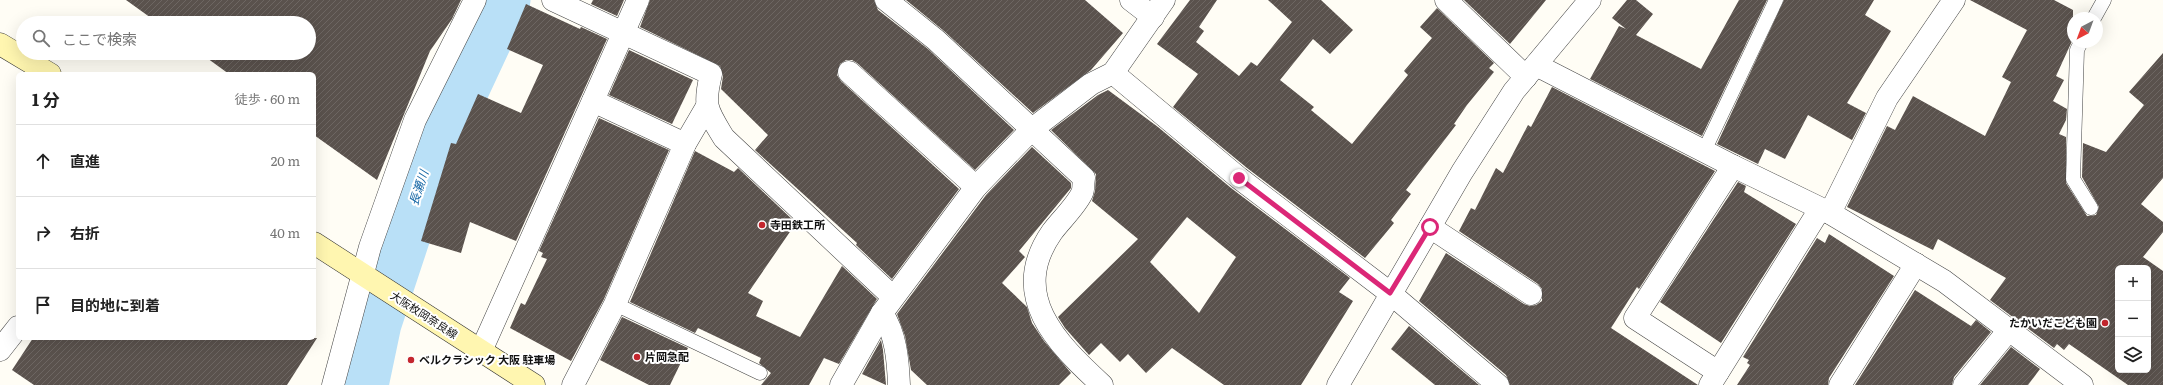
<!DOCTYPE html>
<html lang="ja">
<meta charset="utf-8">
<style>
body{margin:0;font-family:Literata,"Noto Sans JP",serif;background:#f6f6f6;color:#222}
.controls{position:absolute;right:12px;bottom:12px;display:grid;overflow:hidden;border-radius:6px;box-shadow:0 4px 16px #0002}
.controls button{width:36px;height:36px;display:grid;place-items:center;padding:0;border:0;border-bottom:1px solid #e0e0e0;background:#fff;color:#222;font:20px sans-serif}
.compass{position:absolute;left:2067px;top:12px;width:36px;height:36px;border-radius:50%;background:#fff;box-shadow:0 4px 16px #0002;rotate:221deg}
.stop{position:absolute;width:12px;height:12px;margin:-9px;border:3px solid #db2777;border-radius:50%;background:#fff}
.stop.end{background:#db2777;border-color:#fff;box-shadow:0 1px 4px #0008}
.list{margin:0;padding:0;list-style:none}
h2{display:flex;justify-content:space-between;align-items:center;height:52px;margin:0;padding:0 16px;font-size:17px}
h2 small{font-size:13px;font-weight:400;color:#767676}
.list li{display:grid;grid-template-columns:26px 1fr auto;gap:12px;align-items:center;box-sizing:border-box;height:72px;padding:0 16px;border-top:1px solid #e0e0e0}
.list b{display:block;font-size:15px;white-space:nowrap}
.list em{font-size:13px;font-style:normal;color:#767676}
.icon{flex:none;width:22px;height:22px;fill:none;stroke:currentColor;stroke-width:2;stroke-linecap:round;stroke-linejoin:round}
.map{position:relative;flex:none;width:2163px;height:385px;overflow:hidden}
.search{position:absolute;background:#fff;box-shadow:0 4px 16px #0002;left:16px;top:16px;width:300px;height:44px;display:flex;align-items:center;gap:10px;box-sizing:border-box;padding:0 14px;border-radius:22px;color:#767676;font-size:15px}
.panel{position:absolute;background:#fff;box-shadow:0 4px 16px #0002;left:16px;top:72px;width:300px;height:268px;border-radius:6px}
.map>svg:first-child{display:block}
.lines{fill:none;stroke-linecap:round;stroke-linejoin:round}
.river{stroke:#b9e0f7;stroke-width:55}
.building{fill:url(#building-hatch);fill-rule:evenodd}
.service-casing{stroke:#444;stroke-width:15}
.minor-casing{stroke:#444;stroke-width:23}
.tertiary-casing{stroke:#444;stroke-width:23}
.secondary-casing{stroke:#333;stroke-width:23}
.service{stroke:#fff;stroke-width:14}
.minor{stroke:#fff;stroke-width:22}
.tertiary{stroke:#fff;stroke-width:22}
.secondary{stroke:#fff6b0;stroke-width:22}
.route{stroke:#db2777;stroke-width:5}
.poi-dot{fill:#c4262e;stroke:#fff;stroke-width:1.5}
.labels{text-anchor:middle;stroke-width:4;stroke-linejoin:round;paint-order:stroke}
.poi-label{font-size:11px;font-weight:bold;fill:#111;stroke:#fff;text-anchor:start}
.street-label{font-size:11px;fill:#111;stroke:#fff}
.water-label{font-size:12px;font-style:italic;fill:#1768a6;stroke:#fff}
</style>
<div class="map">
<svg width="2163" height="385" viewBox="0 0 2163 385">
<defs>
<pattern id="building-hatch" width="6" height="6" patternUnits="userSpaceOnUse"><rect width="6" height="6" fill="#5a524d"/><path d="M-1 1l2-2M0 6l6-6M5 7l2-2" fill="none" stroke="#6d6662"/></pattern>
</defs>
<rect width="100%" height="100%" fill="#fffdf5"/>
<g class="lines">
<path class="river" d="M 361,385 L 374,323 L 427,163 L 503,0"/>
</g>
<g class="building">
<path d="M 126,0 L 461,0 L 452,19 L 430,51 L 377,180 L 314,135 L 314,74 L 229,74 L 200,53 L 309,53 L 309,23 L 158,23 Z"/>
<path d="M 593,0 L 624,0 L 617,16 L 591,4 Z"/>
<path d="M 650,0 L 874,0 L 878,10 L 928,49 L 1014,130 L 975,170 L 857,63 L 852,60 L 846,60 L 840,64 L 837,75 L 841,81 L 959,189 L 892,279 L 856,245 L 857,243 L 755,150 L 768,135 L 721,89 L 723,76 L 720,66 L 640,27 Z"/>
<path d="M 906,0 L 1085,0 L 1123,33 L 1091,70 L 1033,113 L 944,31 Z"/>
<path d="M 1190,0 L 1217,0 L 1199,27 L 1204,31 L 1196,42 L 1239,76 L 1251,62 L 1257,66 L 1292,22 L 1268,0 L 1321,0 L 1353,30 L 1330,54 L 1313,39 L 1280,80 L 1314,107 L 1311,110 L 1352,144 L 1408,75 L 1404,71 L 1432,38 L 1420,27 L 1437,8 L 1494,63 L 1489,68 L 1494,72 L 1467,105 L 1454,124 L 1456,125 L 1406,190 L 1411,194 L 1391,220 L 1394,223 L 1365,258 L 1247,168 L 1173,107 L 1198,74 L 1157,44 Z"/>
<path d="M 1464,0 L 1546,0 L 1510,44 Z"/>
<path d="M 1627,0 L 1636,0 L 1653,14 L 1636,35 L 1701,69 L 1739,0 L 1767,0 L 1702,136 L 1590,79 L 1619,26 L 1626,29 L 1612,18 Z"/>
<path d="M 1784,0 L 1874,0 L 1865,15 L 1891,31 L 1847,103 L 1866,113 L 1852,140 L 1808,115 L 1785,159 L 1765,149 L 1758,164 L 1717,144 Z"/>
<path d="M 1970,0 L 2054,0 L 2073,10 L 2073,39 L 2056,76 L 2064,80 L 2053,101 L 2067,109 L 2066,120 L 2059,134 L 2066,137 L 2066,183 L 2087,216 L 2096,215 L 2099,207 L 2082,177 L 2083,143 L 2106,152 L 2144,105 L 2129,92 L 2163,53 L 2163,178 L 2141,204 L 2163,222 L 2163,232 L 2143,257 L 2163,271 L 2163,385 L 2128,385 L 2069,344 L 2064,350 L 2057,344 L 2054,348 L 1990,300 L 2006,278 L 1938,239 L 1933,250 L 1847,207 L 1887,126 L 1895,130 L 1913,96 L 1985,136 L 2011,82 L 2002,77 L 2027,30 ZM 2118,268 L 2148,268 L 2148,370 L 2118,370 Z"/>
<path d="M 526,4 L 580,29 L 581,27 L 607,39 L 516,241 L 470,222 L 461,253 L 421,241 L 451,143 L 456,144 L 478,94 L 521,113 L 543,65 L 507,49 Z"/>
<path d="M 629,50 L 693,80 L 672,124 L 609,95 Z"/>
<path d="M 1552,87 L 1715,171 L 1639,289 L 1637,287 L 1611,328 L 1698,385 L 1510,385 L 1506,375 L 1419,301 L 1446,253 L 1524,304 L 1530,306 L 1536,305 L 1542,301 L 1542,289 L 1538,284 L 1459,231 L 1471,208 L 1475,210 L 1496,168 L 1503,173 L 1528,125 L 1531,127 Z"/>
<path d="M 1108,90 L 1158,127 L 1231,188 L 1350,278 L 1339,292 L 1353,301 L 1301,385 L 1224,385 L 1172,348 L 1146,373 L 1128,354 L 1120,362 L 1101,343 L 1089,355 L 1065,328 L 1058,317 L 1138,239 L 1092,201 L 1095,191 L 1096,174 L 1051,130 L 1098,95 ZM 1187,217 L 1236,257 L 1199,313 L 1150,262 Z"/>
<path d="M 599,118 L 669,150 L 604,299 L 571,361 L 510,328 L 521,303 L 525,305 L 547,259 L 541,257 L 543,253 L 539,251 Z"/>
<path d="M 1032,147 L 1071,183 L 1071,188 L 1019,251 L 1025,257 L 1002,283 L 1027,307 L 1032,323 L 1044,341 L 1071,373 L 1059,385 L 927,385 L 911,370 L 905,336 L 897,314 L 986,195 Z"/>
<path d="M 695,151 L 734,172 L 738,168 L 796,223 L 748,293 L 763,301 L 756,316 L 800,337 L 842,266 L 877,299 L 839,364 L 824,358 L 809,385 L 761,385 L 771,373 L 759,363 L 761,358 L 698,328 L 695,333 L 630,302 Z"/>
<path d="M 1738,182 L 1746,186 L 1744,192 L 1796,224 L 1721,343 L 1660,302 Z"/>
<path d="M 1829,234 L 1894,276 L 1829,378 L 1828,385 L 1737,385 L 1750,365 L 1747,363 L 1749,360 L 1743,357 L 1817,238 L 1825,243 Z"/>
<path d="M 1915,290 L 1971,326 L 1976,320 L 1991,332 L 1954,377 L 1952,385 L 1855,385 Z"/>
<path d="M 622,317 L 688,348 L 670,385 L 649,385 L 600,360 Z"/>
<path d="M 1409,326 L 1479,385 L 1435,385 L 1391,349 Z"/>
<path d="M 33,338 L 317,338 L 287,385 L 34,385 L 12,370 Z"/>
<path d="M 881,340 L 883,350 L 886,385 L 862,374 Z"/>
<path d="M 2011,347 L 2040,369 L 2028,385 L 1980,385 Z"/>
</g>
<g class="lines">
<defs>
<g id="service">
<path d="M 2094,18 L 2104,0"/>
<path d="M 2081,42 L 2077,50 L 2073,179 L 2091,208"/>
<path d="M 1704,151 L 1776,0"/>
<path d="M 615,304 L 760,373"/>
</g>
<g id="minor">
<path d="M 553,0 L 711,74 C 703,107 707,110 724,138 L 893,297"/>
<path d="M 886,0 L 936,40 L 1084,178 C 1083,183 1084,189 1082,193 C 1076,206 1060,221 1052,232 C 1008,295 1056,343 1102,385"/>
<path d="M 1131,0 L 1153,17"/>
<path d="M 1446,0 L 1526,77"/>
<path d="M 1536,65 L 1733,166 L 1830,213 L 1944,281 L 2082,385"/>
<path d="M 849,72 L 976,187"/>
<path d="M 1113,73 L 1239,178 L 1390,293 L 1498,385"/>
<path d="M 593,101 L 685,144"/>
<path d="M 1830,213 L 1887,98 L 1954,0"/>
<path d="M 1430,227 L 1531,294"/>
<path d="M 882,313 C 896,334 898,360 899,385"/>
<path d="M 481,351 L 638,0"/>
<path d="M 1718,372 L 1635,318 L 1733,166"/>
<path d="M 333,385 L 370,247 L 415,120 L 475,0"/>
<path d="M 573,385 L 615,304 L 685,144 L 706,108"/>
<path d="M 841,385 L 882,313 L 976,187 L 1031,130 L 1091,84 L 1113,73 L 1164,0"/>
<path d="M 1710,385 L 1820,209"/>
<path d="M 1840,385 L 1916,264"/>
<path d="M 1964,385 L 2008,331"/>
</g>
<g id="tertiary">
<path d="M 0,350 L 18,327"/>
<path d="M 1338,385 L 1462,172 L 1514,91 L 1590,0"/>
</g>
<g id="secondary">
<path d="M 0,44 L 50,74"/>
<path d="M 314,243 L 534,385"/>
</g>
</defs>
<use href="#service" class="service-casing"/>
<use href="#minor" class="minor-casing"/>
<use href="#tertiary" class="tertiary-casing"/>
<use href="#secondary" class="secondary-casing"/>
<use href="#service" class="service"/>
<use href="#minor" class="minor"/>
<use href="#tertiary" class="tertiary"/>
<use href="#secondary" class="secondary"/>
</g>
<g class="lines">
<path class="route" d="M 1239,178 L 1390,293 L 1430,227"/>
</g>
<g class="poi-dot">
<circle cx="762" cy="225" r="4"/>
<circle cx="2105" cy="323" r="4"/>
<circle cx="637" cy="357" r="4"/>
<circle cx="411" cy="360" r="4"/>
</g>
<g class="labels">
<g class="poi-label">
<text x="770" y="229">寺田鉄工所</text>
<text x="2097" y="327" text-anchor="end">たかいだこども園</text>
<text x="645" y="361">片岡急配</text>
<text x="419" y="364">ベルクラシック 大阪 駐車場</text>
</g>
<g class="street-label">
<text transform="translate(424 315) rotate(33)" y="4">大阪枚岡奈良線</text>
</g>
<g class="water-label">
<text transform="translate(419 188) rotate(-72)" y="4">長瀬川</text>
</g>
</g>
</svg>
<div class="controls">
<button>+</button>
<button>−</button>
<button><svg class="icon" aria-label="layers" viewBox="0 0 24 24"><path d="M12 4l9 5-9 5-9-5zM3 14l9 5 9-5"/></svg></button>
</div>
<svg class="compass" viewBox="-18 -18 36 36"><path d="M0-13l5 13h-10z" fill="#e53935"/><path d="M0 13l5-13h-10z" fill="#767676"/></svg>
<div class="stop" style="left:1430px;top:227px"></div>
<div class="stop end" style="left:1239px;top:178px"></div>
<div class="search"><svg class="icon" aria-label="search" viewBox="0 0 24 24"><circle cx="10" cy="10" r="6"/><path d="M15 15l6 6"/></svg>ここで検索</div>
<section class="panel">
<h2>1 分<small>徒歩 · 60 m</small></h2>
<ul class="list">
<li><svg class="icon" aria-label="ahead" viewBox="0 0 24 24"><path d="M12 20V5M6 11l6-6 6 6"/></svg><div><b>直進</b></div><em>20 m</em></li>
<li><svg class="icon" aria-label="right" viewBox="0 0 24 24"><path d="M7 20v-9h11M14 6l5 5-5 5"/></svg><div><b>右折</b></div><em>40 m</em></li>
<li><svg class="icon" aria-label="arrive" viewBox="0 0 24 24"><path d="M6 21V4h12l-3 4 3 4H6"/></svg><div><b>目的地に到着</b></div></li>
</ul>
</section>
</div>
